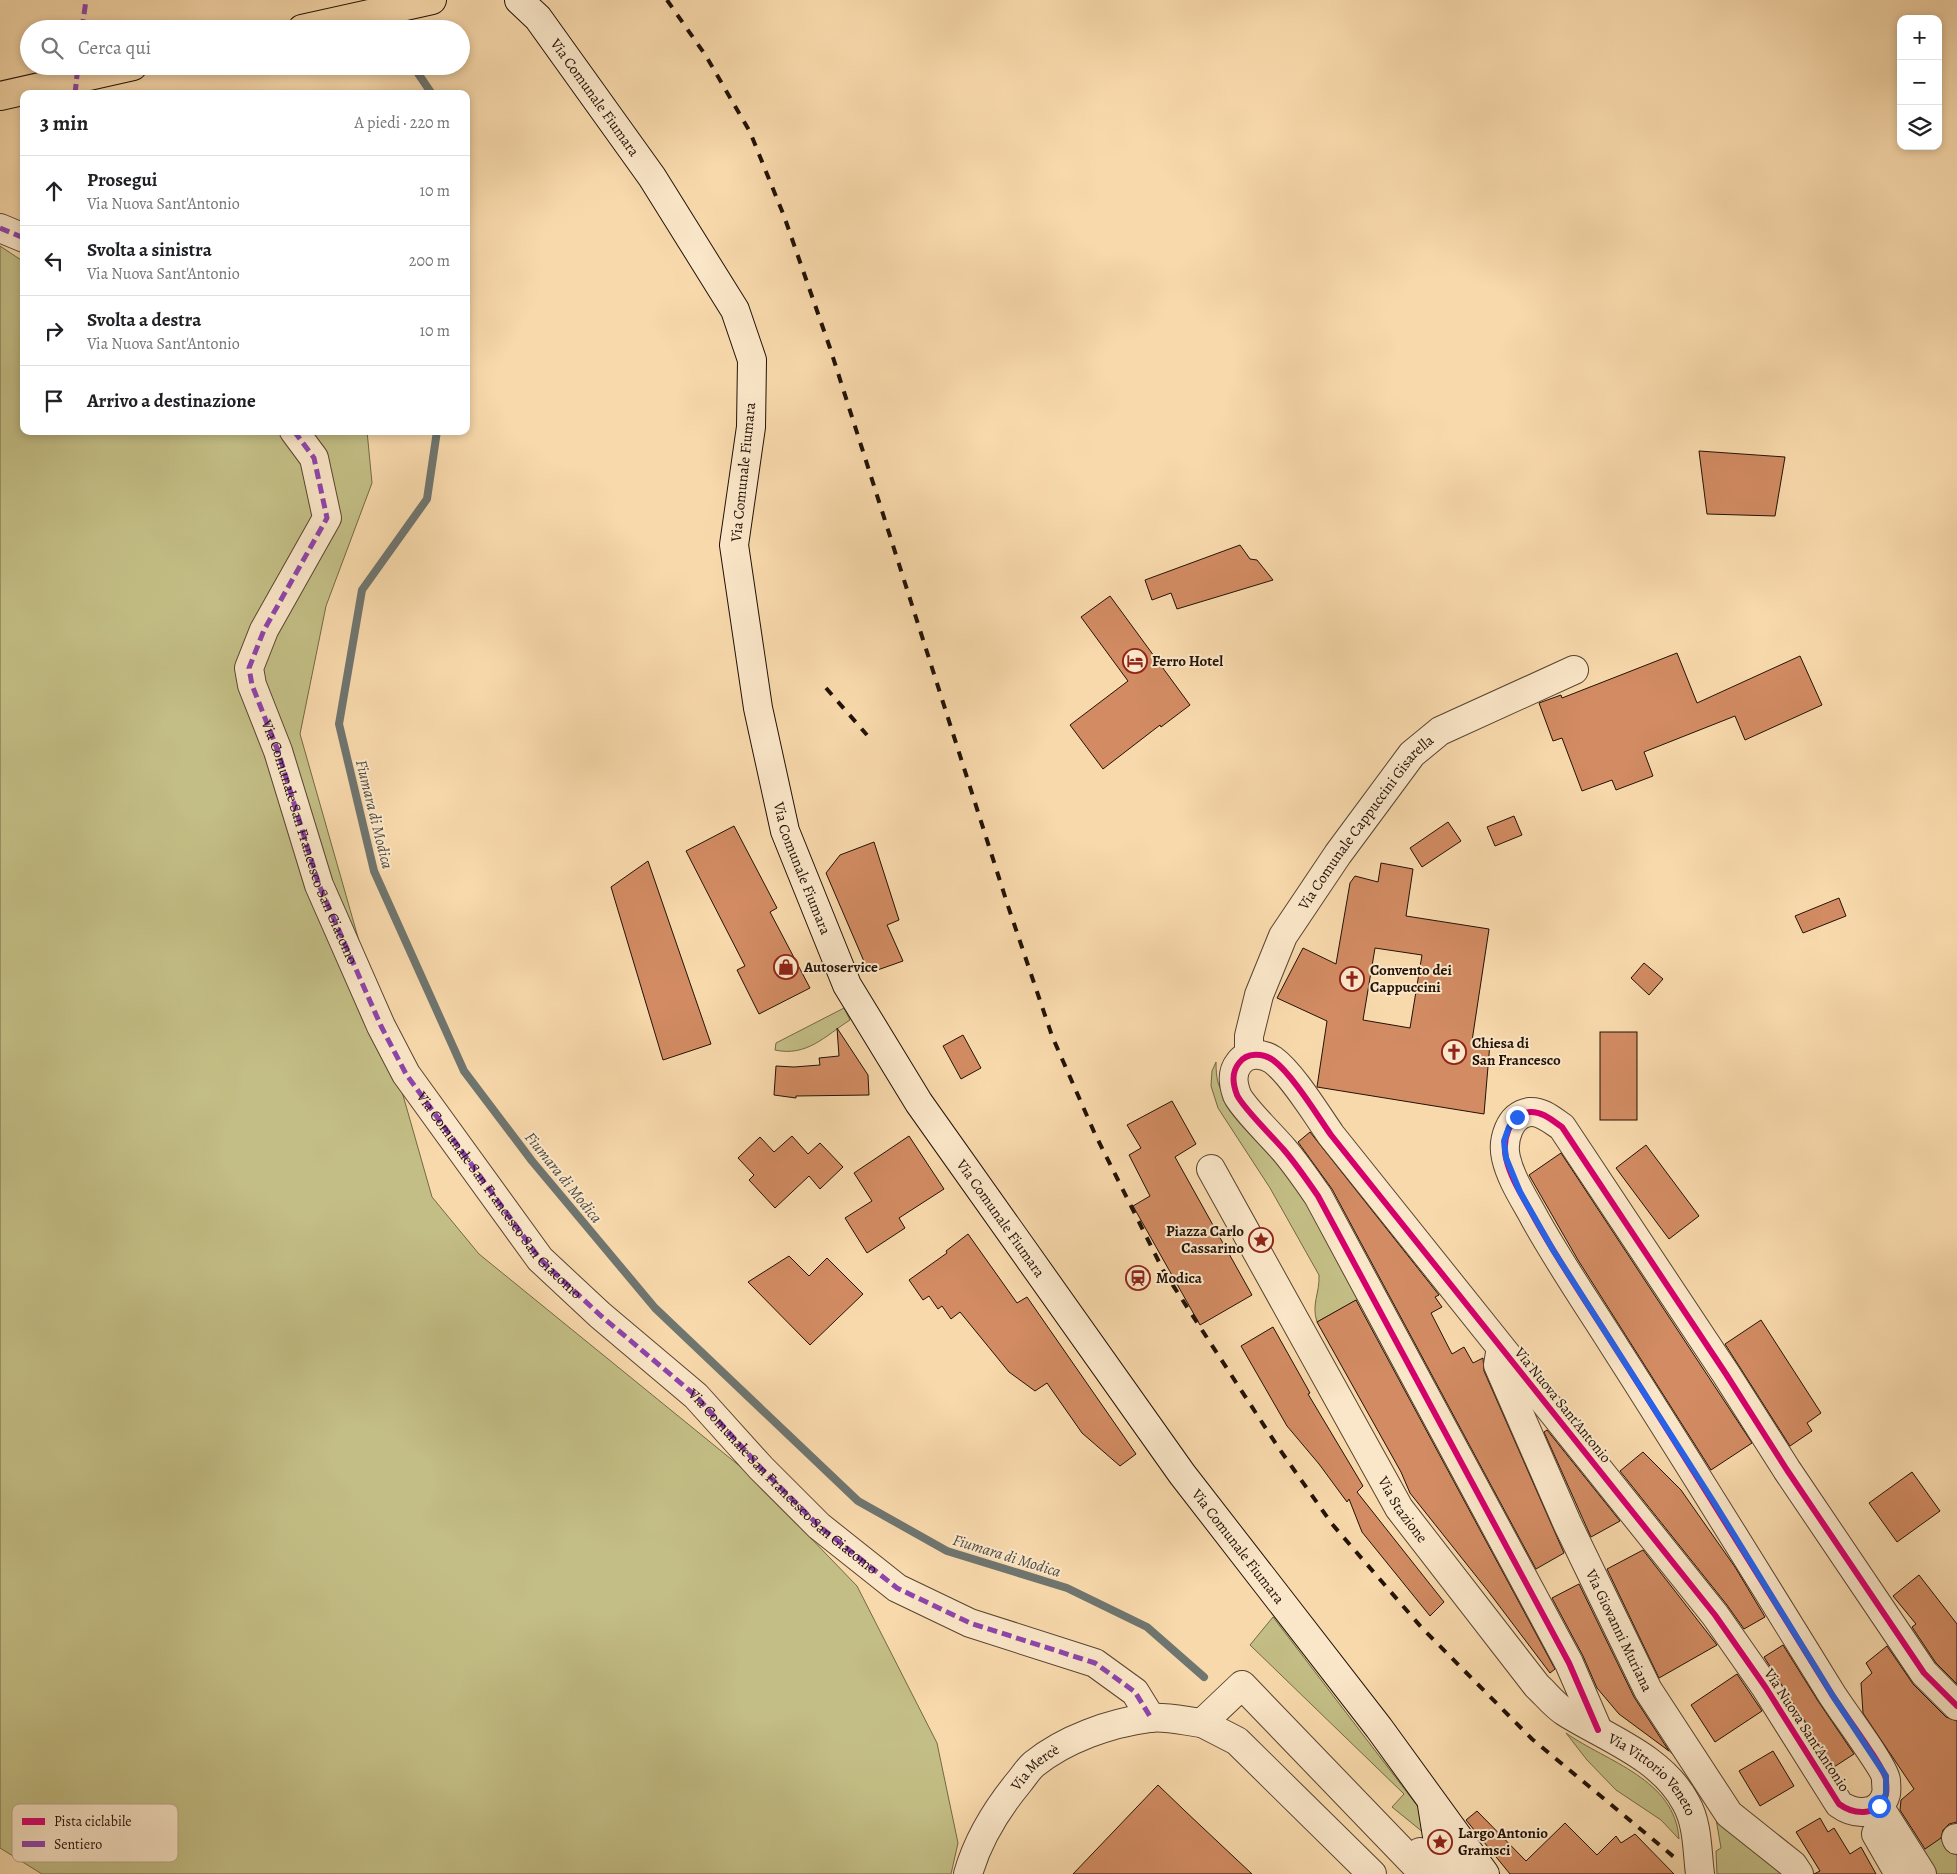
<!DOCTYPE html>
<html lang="it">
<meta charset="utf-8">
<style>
body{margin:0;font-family:Alegreya,serif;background:#f6f6f6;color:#202124}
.controls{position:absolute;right:15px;top:15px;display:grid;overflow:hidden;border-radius:10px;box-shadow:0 2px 8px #0003}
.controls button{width:45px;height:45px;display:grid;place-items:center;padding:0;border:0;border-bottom:1px solid #e0e0e0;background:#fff;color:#202124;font:25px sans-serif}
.stop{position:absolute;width:15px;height:15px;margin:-11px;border:4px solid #2563eb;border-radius:50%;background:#fff}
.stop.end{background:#2563eb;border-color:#fff;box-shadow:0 1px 5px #0008}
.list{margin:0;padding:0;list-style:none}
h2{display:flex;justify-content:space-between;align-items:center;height:65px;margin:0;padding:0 20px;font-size:21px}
h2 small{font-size:16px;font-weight:400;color:#757577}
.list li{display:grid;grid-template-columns:32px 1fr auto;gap:15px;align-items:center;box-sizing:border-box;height:70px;padding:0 20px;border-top:1px solid #e0e0e0}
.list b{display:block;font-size:19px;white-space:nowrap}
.list p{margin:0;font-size:16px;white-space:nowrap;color:#757577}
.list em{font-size:16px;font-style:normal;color:#757577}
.icon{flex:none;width:28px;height:28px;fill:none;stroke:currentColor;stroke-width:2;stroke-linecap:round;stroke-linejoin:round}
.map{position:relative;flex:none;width:1957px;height:1874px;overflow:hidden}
.search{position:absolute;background:#fff;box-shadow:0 2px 8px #0003;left:20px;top:20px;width:450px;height:55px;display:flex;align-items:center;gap:12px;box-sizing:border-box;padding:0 18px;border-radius:28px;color:#757577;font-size:19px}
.panel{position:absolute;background:#fff;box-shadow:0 2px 8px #0003;left:20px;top:90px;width:450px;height:345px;border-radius:10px}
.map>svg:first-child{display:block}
.green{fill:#c3be85;stroke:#726846}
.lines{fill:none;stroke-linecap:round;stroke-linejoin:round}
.stream{stroke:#6f756f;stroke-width:8}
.building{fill:#d28b62;stroke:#221207;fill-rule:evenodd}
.street-casing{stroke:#584430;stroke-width:30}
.secondary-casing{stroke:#221207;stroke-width:30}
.primary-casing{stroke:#221207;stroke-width:30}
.street{stroke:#fae6c8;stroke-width:28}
.secondary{stroke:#fae6c8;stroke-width:28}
.primary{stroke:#f8d9ab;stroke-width:28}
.rail{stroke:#221207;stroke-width:4;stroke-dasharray:9 9;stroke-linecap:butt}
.quiet{stroke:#8e44ad;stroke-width:5;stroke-dasharray:10 5;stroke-linecap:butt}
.cycleway-casing{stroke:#fae6c8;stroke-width:9}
.cycleway{stroke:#d6006c;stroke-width:6}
.route{stroke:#2563eb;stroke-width:6}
.labels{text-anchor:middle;stroke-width:4;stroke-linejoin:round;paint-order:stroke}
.street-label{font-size:15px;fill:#221207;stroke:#fae6c8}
.poi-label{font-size:15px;font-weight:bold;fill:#221207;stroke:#fae6c8;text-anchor:start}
.water-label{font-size:16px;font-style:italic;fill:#4f4c44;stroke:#fae6c8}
.key{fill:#fae6c8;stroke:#b9a68e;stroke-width:1}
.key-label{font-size:14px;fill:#221207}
</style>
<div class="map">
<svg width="1957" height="1874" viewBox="0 0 1957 1874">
<rect width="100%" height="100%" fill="#f8d9ab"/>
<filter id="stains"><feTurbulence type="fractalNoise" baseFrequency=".004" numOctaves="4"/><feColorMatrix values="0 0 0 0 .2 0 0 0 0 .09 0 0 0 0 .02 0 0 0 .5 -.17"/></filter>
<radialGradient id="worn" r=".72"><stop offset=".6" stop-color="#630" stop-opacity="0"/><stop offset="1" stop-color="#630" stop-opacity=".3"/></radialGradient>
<g class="green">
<path d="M 0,246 L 24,262 L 24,431 L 367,431 L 372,483 L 326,606 L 300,734 L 432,1197 L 479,1254 L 747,1472 L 857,1586 L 937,1743 L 958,1843 L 951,1874 L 42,1874 L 0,1848 Z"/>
<path d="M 844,1008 L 850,1020 C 825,1036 807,1057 775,1050 L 776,1043 Z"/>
<path d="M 1216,1062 C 1216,1080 1218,1087 1228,1102 L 1304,1193 L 1360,1298 L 1317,1322 C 1311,1304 1320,1293 1319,1275 L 1270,1188 L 1218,1108 L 1211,1086 L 1212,1071 Z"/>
<path d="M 1273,1617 L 1432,1825 L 1424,1833 L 1392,1807 L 1404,1794 L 1250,1645 Z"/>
<path d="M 1566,1733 C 1607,1762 1675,1779 1679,1839 L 1661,1820 L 1616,1790 L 1587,1760 Z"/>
<path d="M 1670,1739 L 1791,1874 L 1717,1874 L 1716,1851 L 1721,1848 L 1716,1819 L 1679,1759 L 1664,1747 Z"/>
<path d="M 1943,1836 L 1957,1856 L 1957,1874 L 1935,1874 L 1920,1852 Z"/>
</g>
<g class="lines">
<g class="stream">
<path d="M 368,0 L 388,29"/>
<path d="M 413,66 L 432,94"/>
<path d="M 437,431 L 427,499 L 362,590 L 339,724 L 374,871 L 464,1071 L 532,1161 L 655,1308 L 858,1501 L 947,1551 L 1067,1588 L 1147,1627 L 1204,1677"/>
</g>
</g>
<g class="building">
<path d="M 1699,451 L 1785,457 L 1775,516 L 1707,514 Z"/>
<path d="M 1240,545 L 1250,559 L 1257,560 L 1273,580 L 1177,609 L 1171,593 L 1152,600 L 1145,580 Z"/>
<path d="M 1110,596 L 1190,705 L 1161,727 L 1160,725 L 1103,769 L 1070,725 L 1128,681 L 1081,617 Z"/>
<path d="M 1677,653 L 1697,703 L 1800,656 L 1822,705 L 1745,740 L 1735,716 L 1644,752 L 1653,776 L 1616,790 L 1612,780 L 1582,791 L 1562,738 L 1553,741 L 1539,703 L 1561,695 L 1562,698 Z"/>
<path d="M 1514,816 L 1522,835 L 1495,846 L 1487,827 Z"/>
<path d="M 1448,822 L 1461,841 L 1422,867 L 1410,848 Z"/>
<path d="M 734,826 L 777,908 L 770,912 L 810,988 L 759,1014 L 737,970 L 745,966 L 686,851 Z"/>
<path d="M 874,842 L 899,920 L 887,925 L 903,961 L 869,973 L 826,873 L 840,855 Z"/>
<path d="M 648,861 L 711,1044 L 663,1060 L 611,887 Z"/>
<path d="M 1381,863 L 1413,869 L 1406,916 L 1489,929 L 1472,1041 L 1490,1043 L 1484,1114 L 1317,1087 L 1327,1021 L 1277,998 L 1303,948 L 1336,964 L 1350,883 L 1355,876 L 1378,882 ZM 1375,948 L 1422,955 L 1410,1028 L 1363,1020 Z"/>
<path d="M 1839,898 L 1846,916 L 1803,933 L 1795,916 Z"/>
<path d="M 1644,963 L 1663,979 L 1649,995 L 1631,978 Z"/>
<path d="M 837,1028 L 868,1075 L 869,1095 L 796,1096 L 796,1098 L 774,1095 L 776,1066 L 794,1067 L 820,1065 L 819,1058 L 839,1056 Z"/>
<rect x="1600" y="1032" width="37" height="88"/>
<path d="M 963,1035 L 981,1068 L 961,1079 L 943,1046 Z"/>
<path d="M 1172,1101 L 1196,1144 L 1175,1157 L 1252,1295 L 1200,1325 L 1133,1206 L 1150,1196 L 1129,1155 L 1141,1148 L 1127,1125 Z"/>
<path d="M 1310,1132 L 1439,1295 L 1435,1297 L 1442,1307 L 1431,1313 L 1452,1354 L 1464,1347 L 1473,1363 L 1483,1358 L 1484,1371 L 1564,1553 L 1536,1569 L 1332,1189 L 1298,1142 Z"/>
<path d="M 792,1136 L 808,1154 L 820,1143 L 843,1167 L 820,1189 L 809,1176 L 775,1208 L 749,1180 L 754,1175 L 738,1158 L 760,1137 L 774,1152 Z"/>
<path d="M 909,1136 L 944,1189 L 899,1218 L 905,1228 L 867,1253 L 845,1218 L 872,1201 L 854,1173 Z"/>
<path d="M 1646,1145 L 1699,1216 L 1669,1239 L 1616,1168 Z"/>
<path d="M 1561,1153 L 1752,1443 L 1711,1470 L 1578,1260 L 1529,1175 Z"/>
<path d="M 968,1234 L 1017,1303 L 1027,1297 L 1136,1454 L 1120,1466 L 1082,1433 L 1047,1383 L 1035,1391 L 1009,1372 L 960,1312 L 951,1319 L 942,1306 L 938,1309 L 929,1296 L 923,1300 L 909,1280 L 947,1253 L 946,1251 Z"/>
<path d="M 789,1256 L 809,1276 L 827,1258 L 863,1294 L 810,1345 L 748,1282 Z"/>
<path d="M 1356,1300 L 1555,1669 L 1550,1673 L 1488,1591 L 1410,1493 L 1401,1472 L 1317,1322 Z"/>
<path d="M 1761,1320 L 1821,1413 L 1807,1423 L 1812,1431 L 1790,1446 L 1725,1344 Z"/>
<path d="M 1273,1327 L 1310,1393 L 1308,1394 L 1363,1486 L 1357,1492 L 1444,1602 L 1430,1616 L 1362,1532 L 1349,1499 L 1347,1502 L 1319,1464 L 1287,1426 L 1241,1346 Z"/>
<path d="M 1547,1430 L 1620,1521 L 1591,1537 L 1544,1432 Z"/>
<path d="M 1643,1452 L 1681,1490 L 1735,1567 L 1765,1617 L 1744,1629 L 1727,1605 L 1620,1471 Z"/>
<path d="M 1912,1472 L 1940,1511 L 1897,1542 L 1869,1503 Z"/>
<path d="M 1643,1550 L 1717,1645 L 1659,1678 L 1607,1569 Z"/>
<path d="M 1919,1575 L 1957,1624 L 1957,1684 L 1936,1663 L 1912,1627 L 1916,1624 L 1893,1596 Z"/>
<path d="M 1579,1584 L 1634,1697 L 1669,1751 L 1619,1714 L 1597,1688 L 1583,1656 L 1552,1598 Z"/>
<path d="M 1783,1645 L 1818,1701 L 1854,1754 L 1834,1767 L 1764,1657 Z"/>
<path d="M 1887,1646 L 1913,1684 L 1946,1717 L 1957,1721 L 1957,1822 L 1949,1824 L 1943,1830 L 1941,1838 L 1925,1849 L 1900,1810 L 1901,1800 L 1914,1789 L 1863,1713 L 1861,1683 L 1872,1673 L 1866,1663 Z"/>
<path d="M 1737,1674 L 1762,1711 L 1715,1742 L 1691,1705 Z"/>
<path d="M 1773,1751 L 1794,1786 L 1760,1806 L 1739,1771 Z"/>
<path d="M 1158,1785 L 1185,1811 L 1252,1874 L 1073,1874 Z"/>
<path d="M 1477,1811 L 1526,1861 L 1565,1823 L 1597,1855 L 1616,1836 L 1621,1843 L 1635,1834 L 1674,1874 L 1510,1874 L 1466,1820 Z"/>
<path d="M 1820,1818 L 1828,1832 L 1834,1828 L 1850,1854 L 1861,1847 L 1876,1874 L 1814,1874 L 1820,1871 L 1796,1832 Z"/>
</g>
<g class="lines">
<defs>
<g id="street">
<path d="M 0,228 L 24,238"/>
<path id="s1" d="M 294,431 L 314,458 L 327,518 L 264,630 L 249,668 L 252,685 L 278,751 L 319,885 L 381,1026 L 406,1074 L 540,1259 L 600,1315 L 696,1396 L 761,1468 L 819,1526 L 897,1588 L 970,1623 L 1095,1663 L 1135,1692 L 1151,1718"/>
<path id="s2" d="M 1249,1055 L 1249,1036 L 1259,995 L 1283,936 L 1338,854 L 1412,754 L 1440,731 L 1574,670"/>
<path id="s3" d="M 1211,1169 L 1399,1508 L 1537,1686 C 1546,1694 1554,1705 1565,1712 C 1606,1738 1662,1757 1686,1803 C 1698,1824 1697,1851 1700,1874"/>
<path id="s4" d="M 1500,1353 L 1498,1365 L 1568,1525 L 1648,1690 L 1729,1814 L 1793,1865 L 1799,1874"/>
<path d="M 1202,1723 L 1237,1741 L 1372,1874"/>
<path d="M 1598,1730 L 1569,1663 L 1318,1196 C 1307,1180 1296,1164 1284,1150 C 1273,1137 1243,1108 1237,1095 C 1233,1084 1231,1073 1239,1063 C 1247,1052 1263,1053 1273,1060 C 1292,1074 1317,1115 1331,1135 L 1715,1615 L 1766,1688 L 1839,1804 C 1854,1815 1880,1817 1886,1794 C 1887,1790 1886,1784 1886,1780 C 1886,1769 1840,1708 1831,1693 C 1760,1578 1689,1463 1616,1349 C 1589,1306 1560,1264 1535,1219 C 1525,1200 1511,1180 1506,1158 C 1502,1141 1509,1114 1530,1112 C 1542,1111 1553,1121 1562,1127 L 1726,1374 L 1787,1470 L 1924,1673 L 1957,1706"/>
<path d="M 1879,1806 L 1922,1874"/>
<path d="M 1876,1834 L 1899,1874"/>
<path d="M 1956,1838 L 1957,1840"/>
<path d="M 1420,1852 L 1466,1867"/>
<path id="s5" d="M 968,1874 C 978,1839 996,1810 1019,1782 C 1024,1776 1028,1769 1034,1764 C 1065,1739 1110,1723 1149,1718 C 1165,1716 1185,1721 1202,1723 L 1242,1685 L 1424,1874"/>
</g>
<g id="secondary">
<path id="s6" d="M 519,0 L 538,18 L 652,177 L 735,310 L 752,360 L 751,427 L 734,545 L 758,708 L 785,831 L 847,985 L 919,1103 L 1182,1474 L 1379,1728 L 1485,1874"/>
<path d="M 1432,1805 L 1443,1874"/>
</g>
<g id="primary">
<path d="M 302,29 L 432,0"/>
<path d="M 0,96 L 133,66"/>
</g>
</defs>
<use href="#street" class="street-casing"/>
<use href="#secondary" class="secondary-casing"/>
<use href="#primary" class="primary-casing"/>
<use href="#street" class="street"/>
<use href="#secondary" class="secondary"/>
<use href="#primary" class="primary"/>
<g class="rail">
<path d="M 667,0 L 706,56 L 750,132 L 784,216 L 830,348 L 1008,906 L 1052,1036 L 1095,1134 L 1163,1270 L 1278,1447 L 1332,1524 L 1422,1628 L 1532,1739 L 1680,1862"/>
<path d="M 826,688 L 867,735"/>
</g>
<g class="quiet">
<path d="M 82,29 L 86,0"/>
<path d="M 75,94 L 78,66"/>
<path d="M 0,228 L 24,238"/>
<path d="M 294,431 L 314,458 L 327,518 L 264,630 L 249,668 L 252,685 L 278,751 L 319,885 L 381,1026 L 406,1074 L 540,1259 L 600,1315 L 696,1396 L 761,1468 L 819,1526 L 897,1588 L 970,1623 L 1095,1663 L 1135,1692 L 1151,1718"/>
</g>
<defs>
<path id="cycleway" d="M 1598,1730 L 1569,1663 L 1318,1196 C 1307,1180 1296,1164 1284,1150 C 1273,1137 1243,1108 1237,1095 C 1233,1084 1231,1073 1239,1063 C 1247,1052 1263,1053 1273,1060 C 1292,1074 1317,1115 1331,1135 L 1715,1615 L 1766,1688 L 1839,1804 C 1854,1815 1880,1817 1886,1794 C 1887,1790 1886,1784 1886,1780 C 1886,1769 1840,1708 1831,1693 C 1760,1578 1689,1463 1616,1349 C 1589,1306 1560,1264 1535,1219 C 1525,1200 1511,1180 1506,1158 C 1502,1141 1509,1114 1530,1112 C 1542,1111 1553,1121 1562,1127 L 1726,1374 L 1787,1470 L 1924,1673 L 1957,1706"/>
</defs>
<use href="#cycleway" class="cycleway-casing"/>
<use href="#cycleway" class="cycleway"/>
</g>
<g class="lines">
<path class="route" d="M 1517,1117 L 1509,1127 L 1504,1141 L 1506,1158 L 1520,1192 L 1553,1250 L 1715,1504 L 1833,1696 L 1886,1776 L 1886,1794 L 1879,1806"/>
</g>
<defs>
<symbol id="hotel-ring" viewBox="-11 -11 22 22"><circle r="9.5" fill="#fae6c8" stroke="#8f2418" stroke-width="1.5"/><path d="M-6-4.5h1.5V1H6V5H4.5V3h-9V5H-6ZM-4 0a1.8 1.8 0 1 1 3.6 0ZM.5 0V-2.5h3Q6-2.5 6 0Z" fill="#8f2418"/></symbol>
<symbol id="shop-ring" viewBox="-11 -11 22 22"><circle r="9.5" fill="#fae6c8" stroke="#8f2418" stroke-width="1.5"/><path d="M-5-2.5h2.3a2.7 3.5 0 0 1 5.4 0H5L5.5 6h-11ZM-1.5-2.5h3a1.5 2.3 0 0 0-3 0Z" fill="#8f2418"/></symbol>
<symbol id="church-ring" viewBox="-11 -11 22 22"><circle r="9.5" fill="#fae6c8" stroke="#8f2418" stroke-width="1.5"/><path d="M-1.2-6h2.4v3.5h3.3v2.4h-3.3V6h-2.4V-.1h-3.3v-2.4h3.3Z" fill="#8f2418"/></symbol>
<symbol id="sight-ring" viewBox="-11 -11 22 22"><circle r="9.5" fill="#fae6c8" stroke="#8f2418" stroke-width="1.5"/><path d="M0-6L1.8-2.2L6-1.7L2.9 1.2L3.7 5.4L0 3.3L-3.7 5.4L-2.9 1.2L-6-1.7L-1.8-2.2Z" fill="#8f2418"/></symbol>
<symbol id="station-ring" viewBox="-11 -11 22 22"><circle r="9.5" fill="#fae6c8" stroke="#8f2418" stroke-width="1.5"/><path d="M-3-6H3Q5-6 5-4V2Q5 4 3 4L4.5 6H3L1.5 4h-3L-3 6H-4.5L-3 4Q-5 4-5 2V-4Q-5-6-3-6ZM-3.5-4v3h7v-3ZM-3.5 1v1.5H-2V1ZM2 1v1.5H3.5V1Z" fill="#8f2418"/></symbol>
</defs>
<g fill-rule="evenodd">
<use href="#hotel-ring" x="1121" y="647" width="28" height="28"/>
<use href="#shop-ring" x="772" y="953" width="28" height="28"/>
<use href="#church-ring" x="1338" y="965" width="28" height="28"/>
<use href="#church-ring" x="1440" y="1038" width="28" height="28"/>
<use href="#sight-ring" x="1247" y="1226" width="28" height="28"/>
<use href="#station-ring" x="1124" y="1264" width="28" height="28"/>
<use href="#sight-ring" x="1426" y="1828" width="28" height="28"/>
</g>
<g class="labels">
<g class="street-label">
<text dy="5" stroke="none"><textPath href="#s6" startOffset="124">Via Comunale Fiumara</textPath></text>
<text transform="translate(743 472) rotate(-84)" y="5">Via Comunale Fiumara</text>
<text dy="5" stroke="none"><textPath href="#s2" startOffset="266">Via Comunale Cappuccini Gisarella</textPath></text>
<text dy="5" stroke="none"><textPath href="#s1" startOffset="449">Via Comunale San Francesco San Giacomo</textPath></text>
<text dy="5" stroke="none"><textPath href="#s6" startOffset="949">Via Comunale Fiumara</textPath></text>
<text dy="5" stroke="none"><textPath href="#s1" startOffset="854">Via Comunale San Francesco San Giacomo</textPath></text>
<text dy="5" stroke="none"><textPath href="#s6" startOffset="1354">Via Comunale Fiumara</textPath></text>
<text transform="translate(1563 1405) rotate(51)" y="5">Via Nuova Sant'Antonio</text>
<text dy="5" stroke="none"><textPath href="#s1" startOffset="1259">Via Comunale San Francesco San Giacomo</textPath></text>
<text dy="5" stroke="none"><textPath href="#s3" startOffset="391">Via Stazione</textPath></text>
<text dy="5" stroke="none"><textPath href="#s6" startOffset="1759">Via Comunale Fiumara</textPath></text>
<text dy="5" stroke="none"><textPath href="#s4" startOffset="304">Via Giovanni Muriana</textPath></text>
<text transform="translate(1807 1730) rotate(57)" y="5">Via Nuova Sant'Antonio</text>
<text dy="5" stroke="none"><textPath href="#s5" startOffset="128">Via Mercè</textPath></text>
<text dy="5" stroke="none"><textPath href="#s3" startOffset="760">Via Vittorio Veneto</textPath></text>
</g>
<g class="poi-label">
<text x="1152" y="666">Ferro Hotel</text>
<text x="804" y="972">Autoservice</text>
<text x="1370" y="975">Convento dei<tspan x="1370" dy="17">Cappuccini</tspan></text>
<text x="1472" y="1048">Chiesa di<tspan x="1472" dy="17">San Francesco</tspan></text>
<text x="1244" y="1236" text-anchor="end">Piazza Carlo<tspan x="1244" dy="17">Cassarino</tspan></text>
<text x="1156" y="1283">Modica</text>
<text x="1458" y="1838">Largo Antonio<tspan x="1458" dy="17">Gramsci</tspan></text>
</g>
<g class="water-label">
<text transform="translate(375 814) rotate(76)" y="6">Fiumara di Modica</text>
<text transform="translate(564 1177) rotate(51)" y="6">Fiumara di Modica</text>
<text transform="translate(1007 1555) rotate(17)" y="6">Fiumara di Modica</text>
</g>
</g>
<rect x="12" y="1804" width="166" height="58" rx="8" class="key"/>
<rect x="22" y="1818" width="23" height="7" fill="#d6006c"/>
<rect x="22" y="1841" width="23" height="6" fill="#8e44ad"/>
<g class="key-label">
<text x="54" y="1826">Pista ciclabile</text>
<text x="54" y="1849">Sentiero</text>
</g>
<rect width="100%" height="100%" filter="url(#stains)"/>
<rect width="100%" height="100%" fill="url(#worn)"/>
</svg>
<div class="controls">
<button>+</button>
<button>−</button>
<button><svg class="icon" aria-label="layers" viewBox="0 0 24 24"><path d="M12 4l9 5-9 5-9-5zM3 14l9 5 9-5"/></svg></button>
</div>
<div class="stop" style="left:1879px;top:1806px"></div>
<div class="stop end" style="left:1517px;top:1117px"></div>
<div class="search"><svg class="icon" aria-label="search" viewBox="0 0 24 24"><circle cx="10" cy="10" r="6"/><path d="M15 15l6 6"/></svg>Cerca qui</div>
<section class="panel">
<h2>3 min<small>A piedi · 220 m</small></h2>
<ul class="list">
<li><svg class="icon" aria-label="ahead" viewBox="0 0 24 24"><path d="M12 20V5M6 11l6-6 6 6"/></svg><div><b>Prosegui</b><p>Via Nuova Sant'Antonio</p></div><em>10 m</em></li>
<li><svg class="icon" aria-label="left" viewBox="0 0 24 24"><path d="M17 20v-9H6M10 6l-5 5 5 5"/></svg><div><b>Svolta a sinistra</b><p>Via Nuova Sant'Antonio</p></div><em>200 m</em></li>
<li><svg class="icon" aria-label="right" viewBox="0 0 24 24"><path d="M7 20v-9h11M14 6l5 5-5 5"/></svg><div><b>Svolta a destra</b><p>Via Nuova Sant'Antonio</p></div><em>10 m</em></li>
<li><svg class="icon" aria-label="arrive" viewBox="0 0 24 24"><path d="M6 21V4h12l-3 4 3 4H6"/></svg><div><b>Arrivo a destinazione</b></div></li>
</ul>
</section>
</div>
